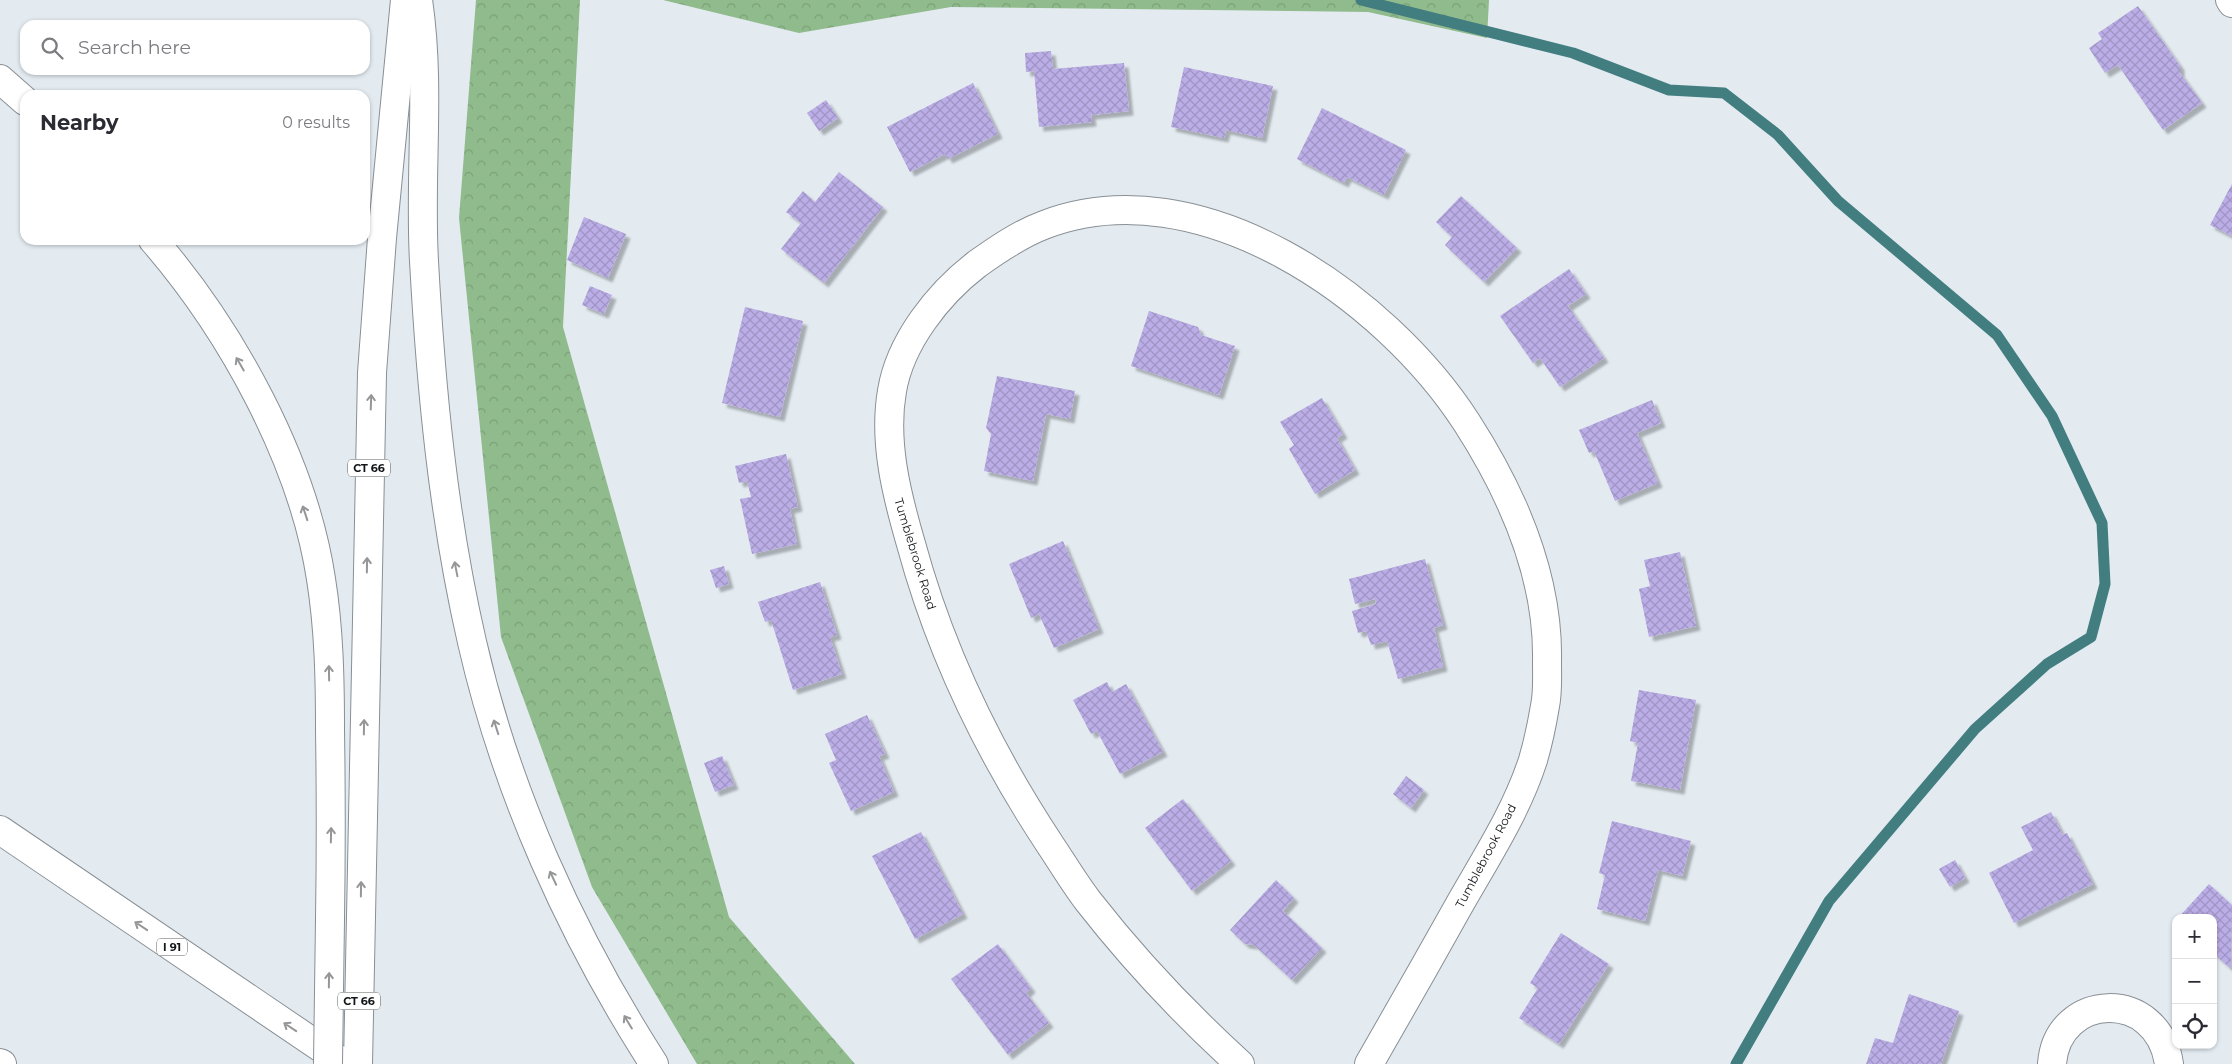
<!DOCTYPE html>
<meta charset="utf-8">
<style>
body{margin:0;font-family:Montserrat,sans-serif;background:#f2f2f3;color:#2b2b33}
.controls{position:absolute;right:15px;bottom:15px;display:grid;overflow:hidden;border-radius:10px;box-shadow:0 1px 4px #0004}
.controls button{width:45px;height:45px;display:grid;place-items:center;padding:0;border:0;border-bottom:1px solid #e1e1e2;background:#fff;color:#2b2b33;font:25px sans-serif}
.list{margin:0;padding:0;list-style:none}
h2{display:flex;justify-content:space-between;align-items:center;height:65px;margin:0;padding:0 20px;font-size:21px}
h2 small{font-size:16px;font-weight:400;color:#7c7c81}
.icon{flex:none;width:28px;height:28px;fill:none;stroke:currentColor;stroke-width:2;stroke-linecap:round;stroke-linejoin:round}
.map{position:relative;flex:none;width:2232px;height:1064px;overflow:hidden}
.search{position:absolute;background:#fff;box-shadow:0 1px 4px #0004;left:20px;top:20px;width:350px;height:55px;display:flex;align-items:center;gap:12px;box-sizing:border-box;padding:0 18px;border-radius:15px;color:#7c7c81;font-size:19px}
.panel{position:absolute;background:#fff;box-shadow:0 1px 4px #0004;left:20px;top:90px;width:350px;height:155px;border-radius:15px}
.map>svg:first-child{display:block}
.forest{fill:url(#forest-crowns)}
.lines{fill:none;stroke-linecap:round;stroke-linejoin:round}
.stream{stroke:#427d80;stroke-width:11}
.building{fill:url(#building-cross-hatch);filter:url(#shadow)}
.street-casing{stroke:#888f95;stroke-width:30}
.highway-casing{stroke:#888f95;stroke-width:30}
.street{stroke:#fff;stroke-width:28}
.highway{stroke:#fff;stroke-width:28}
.highway-bridge-casing{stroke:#888f95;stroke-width:30;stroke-linecap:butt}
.highway-bridge{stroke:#fff;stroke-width:28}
.oneway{stroke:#959697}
.labels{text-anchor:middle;stroke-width:4.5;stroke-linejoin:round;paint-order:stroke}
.shield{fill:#fff;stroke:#5a5c5d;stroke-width:1}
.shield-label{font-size:11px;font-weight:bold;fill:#131618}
.street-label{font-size:12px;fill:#131618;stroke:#fff}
</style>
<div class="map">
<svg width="2232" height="1064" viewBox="0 0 2232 1064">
<defs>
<pattern id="forest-crowns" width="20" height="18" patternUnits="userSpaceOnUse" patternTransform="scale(1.25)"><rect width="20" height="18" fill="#90bb8c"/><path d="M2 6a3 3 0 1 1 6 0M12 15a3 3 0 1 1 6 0" fill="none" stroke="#7ba078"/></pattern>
<pattern id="building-cross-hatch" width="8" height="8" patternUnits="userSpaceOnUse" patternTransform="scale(1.25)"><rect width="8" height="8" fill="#bbade6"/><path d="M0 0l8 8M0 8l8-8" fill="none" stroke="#a094c5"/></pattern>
<filter id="shadow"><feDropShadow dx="4.5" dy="4.5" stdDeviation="1" flood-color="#0004"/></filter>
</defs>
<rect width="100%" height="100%" fill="#e3ebf1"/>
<g class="forest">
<path d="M 476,0 L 580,0 L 563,327 L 729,917 L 855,1064 L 697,1064 L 592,887 L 501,637 L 459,218 Z"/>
<path d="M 663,0 L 1489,0 L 1487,38 L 1368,12 L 951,7 L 799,33 Z"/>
</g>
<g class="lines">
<path class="stream" d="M 1361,0 L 1573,53 L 1669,90 L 1724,93 L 1778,135 L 1838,201 L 1997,335 L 2052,416 L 2102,523 L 2105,584 L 2091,637 L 2047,664 L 1975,729 L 1829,901 L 1736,1064"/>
</g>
<g class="building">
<path d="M 2138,6 L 2180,66 L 2180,73 L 2202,103 L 2163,130 L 2118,65 L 2105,73 L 2089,48 L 2102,39 L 2098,33 Z"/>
<path d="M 1051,51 L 1053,69 L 1124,63 L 1129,111 L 1091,115 L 1092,122 L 1039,127 L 1034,71 L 1026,72 L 1025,53 Z"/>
<path d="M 1184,67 L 1273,86 L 1262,138 L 1226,130 L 1224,138 L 1171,127 Z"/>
<path d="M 973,83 L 998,134 L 948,159 L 945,154 L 910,172 L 887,127 Z"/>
<path d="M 826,100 L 838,118 L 819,131 L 807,113 Z"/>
<path d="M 1322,108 L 1406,150 L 1384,195 L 1347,177 L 1344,183 L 1297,159 Z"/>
<path d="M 839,172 L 883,207 L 824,283 L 781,249 L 801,223 L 786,212 L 803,191 L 815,202 Z"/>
<path d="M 2232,184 L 2232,236 L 2210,225 Z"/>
<path d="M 1461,196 L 1517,248 L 1484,282 L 1445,245 L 1452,237 L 1436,222 Z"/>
<path d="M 584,217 L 626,234 L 608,278 L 567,260 Z"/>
<path d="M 1569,269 L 1586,294 L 1568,306 L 1604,358 L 1560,387 L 1540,358 L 1533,363 L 1500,316 Z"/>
<path d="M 590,286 L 612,295 L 604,314 L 582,305 Z"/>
<path d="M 745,307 L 803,321 L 780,417 L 722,403 Z"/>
<path d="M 1149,311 L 1198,327 L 1201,335 L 1235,346 L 1219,395 L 1131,366 Z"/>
<path d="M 997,376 L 1075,391 L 1070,419 L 1046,414 L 1033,481 L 984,471 L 991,434 L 986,428 Z"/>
<path d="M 1322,398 L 1343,434 L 1337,438 L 1355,470 L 1315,494 L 1289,449 L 1294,445 L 1280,422 Z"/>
<path d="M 1652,400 L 1661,423 L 1637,433 L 1658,483 L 1615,501 L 1594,451 L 1589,453 L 1579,430 Z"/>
<path d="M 786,454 L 798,507 L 790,509 L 797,544 L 752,554 L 740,499 L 751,497 L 747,481 L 739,483 L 735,466 Z"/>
<path d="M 1063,541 L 1099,629 L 1054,648 L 1039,614 L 1031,618 L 1009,564 Z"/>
<path d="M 1680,552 L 1696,626 L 1649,637 L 1639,589 L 1650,586 L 1644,560 Z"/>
<path d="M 1425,559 L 1443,625 L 1434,628 L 1443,667 L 1398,679 L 1387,641 L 1371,645 L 1366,631 L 1358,633 L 1352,611 L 1376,604 L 1375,599 L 1355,604 L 1349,579 Z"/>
<path d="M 724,566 L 729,584 L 716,588 L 710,570 Z"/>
<path d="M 820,582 L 837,635 L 830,637 L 842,674 L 793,690 L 771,620 L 765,622 L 758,602 Z"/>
<path d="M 1107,682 L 1112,692 L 1126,684 L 1163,752 L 1120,774 L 1097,731 L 1091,734 L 1073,700 Z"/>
<path d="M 1639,690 L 1696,700 L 1680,790 L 1631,781 L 1638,743 L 1630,741 Z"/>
<path d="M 867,715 L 885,754 L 879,756 L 894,792 L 851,811 L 829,763 L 836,760 L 825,734 Z"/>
<path d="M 722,756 L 734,785 L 715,792 L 704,763 Z"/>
<path d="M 1406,776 L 1424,790 L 1411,808 L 1393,794 Z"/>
<path d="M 1183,799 L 1231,861 L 1192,891 L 1145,828 Z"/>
<path d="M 2051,812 L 2063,835 L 2067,833 L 2093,884 L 2014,923 L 1989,873 L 2033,850 L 2021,827 Z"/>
<path d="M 1612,821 L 1691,841 L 1682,876 L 1658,870 L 1645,921 L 1597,909 L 1605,875 L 1599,873 Z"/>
<path d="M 921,832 L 963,914 L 915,939 L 872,856 Z"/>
<path d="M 1955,860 L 1965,878 L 1950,887 L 1939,869 Z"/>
<path d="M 1276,880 L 1294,898 L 1283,911 L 1322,948 L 1292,980 L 1254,945 L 1245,944 L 1230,930 Z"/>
<path d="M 2209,884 L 2232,905 L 2231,969 L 2213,953 L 2213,918 L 2178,918 Z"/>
<path d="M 1561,933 L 1609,964 L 1559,1044 L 1519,1018 L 1538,988 L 1530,983 Z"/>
<path d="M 998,944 L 1031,988 L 1026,993 L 1049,1023 L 1008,1055 L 951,979 Z"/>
<path d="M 1909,994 L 1959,1011 L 1941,1064 L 1866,1064 L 1875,1038 L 1893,1043 Z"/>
</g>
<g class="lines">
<defs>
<g id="street">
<path d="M 2230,0 L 2232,3"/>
<path d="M 1240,1064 C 1185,1014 1134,960 1088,901 C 1075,884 1063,864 1051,846 C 990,754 940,651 911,544 C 897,496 883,442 892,391 C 900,342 938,294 977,264 C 998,249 1020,234 1044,225 C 1199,165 1386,297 1467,423 C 1512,493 1549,577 1547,662 C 1547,677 1548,692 1545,706 C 1542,724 1538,743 1533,760 C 1516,813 1484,861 1457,909 C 1428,961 1399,1012 1369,1064"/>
<path d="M 2052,1064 C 2057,992 2158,987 2169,1064"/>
</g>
<g id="highway">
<path d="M 418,0 C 431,87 419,174 424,261 C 431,389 443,516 472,642 C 506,791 571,935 654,1064"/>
<path d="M 0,79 L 25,101"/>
<path d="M 153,240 C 231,330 303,460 321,579 C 329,629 330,679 330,730 C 331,793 331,856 330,919"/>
<path d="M 0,830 L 345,1064"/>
<path d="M 0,1063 L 2,1064"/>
<path d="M 358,1064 L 372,373 L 382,238 L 405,0"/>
</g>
</defs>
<use href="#street" class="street-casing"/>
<use href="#highway" class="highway-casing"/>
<use href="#street" class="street"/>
<use href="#highway" class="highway"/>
<defs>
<path id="highway-bridge" d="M 328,1064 L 330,919"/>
</defs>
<use href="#highway-bridge" class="highway-bridge-casing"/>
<use href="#highway-bridge" class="highway-bridge"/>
</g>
<defs><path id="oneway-shaft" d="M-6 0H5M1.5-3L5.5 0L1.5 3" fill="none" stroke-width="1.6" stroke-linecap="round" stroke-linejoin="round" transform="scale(1.25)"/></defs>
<g class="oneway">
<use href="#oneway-shaft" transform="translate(240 364) rotate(-120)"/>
<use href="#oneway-shaft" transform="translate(371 402) rotate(-88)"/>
<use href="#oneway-shaft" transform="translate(305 513) rotate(-108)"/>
<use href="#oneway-shaft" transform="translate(367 565) rotate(-89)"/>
<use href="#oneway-shaft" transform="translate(456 569) rotate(-101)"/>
<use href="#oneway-shaft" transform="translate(329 673) rotate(-91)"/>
<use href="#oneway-shaft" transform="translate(364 727) rotate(-89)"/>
<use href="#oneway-shaft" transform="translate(496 727) rotate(-108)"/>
<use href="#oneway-shaft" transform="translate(331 835) rotate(-89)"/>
<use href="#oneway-shaft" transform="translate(553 878) rotate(-115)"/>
<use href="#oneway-shaft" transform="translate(361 889) rotate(-89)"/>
<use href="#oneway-shaft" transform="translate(141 926) rotate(-146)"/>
<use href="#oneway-shaft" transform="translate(329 980) rotate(-89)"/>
<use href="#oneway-shaft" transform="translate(628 1022) rotate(-121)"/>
<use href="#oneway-shaft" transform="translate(290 1027) rotate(-146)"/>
</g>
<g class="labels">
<g class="shield">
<rect x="348" y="459.5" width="42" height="17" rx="4"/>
<rect x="157" y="938.5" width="30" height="17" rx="4"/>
<rect x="338" y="992.5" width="42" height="17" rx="4"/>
</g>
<g class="shield-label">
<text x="369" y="472">CT 66</text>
<text x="172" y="951">I 91</text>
<text x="359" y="1005">CT 66</text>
</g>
<g class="street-label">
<text transform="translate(915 554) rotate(73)" y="4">Tumblebrook Road</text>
<text transform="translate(1486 856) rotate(-62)" y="4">Tumblebrook Road</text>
</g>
</g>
</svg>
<div class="controls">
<button>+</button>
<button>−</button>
<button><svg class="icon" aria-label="locate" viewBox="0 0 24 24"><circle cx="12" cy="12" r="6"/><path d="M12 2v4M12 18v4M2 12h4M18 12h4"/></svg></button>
</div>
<div class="search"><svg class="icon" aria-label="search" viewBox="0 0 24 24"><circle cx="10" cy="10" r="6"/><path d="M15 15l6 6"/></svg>Search here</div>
<section class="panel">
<h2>Nearby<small>0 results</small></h2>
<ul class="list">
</ul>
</section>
</div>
